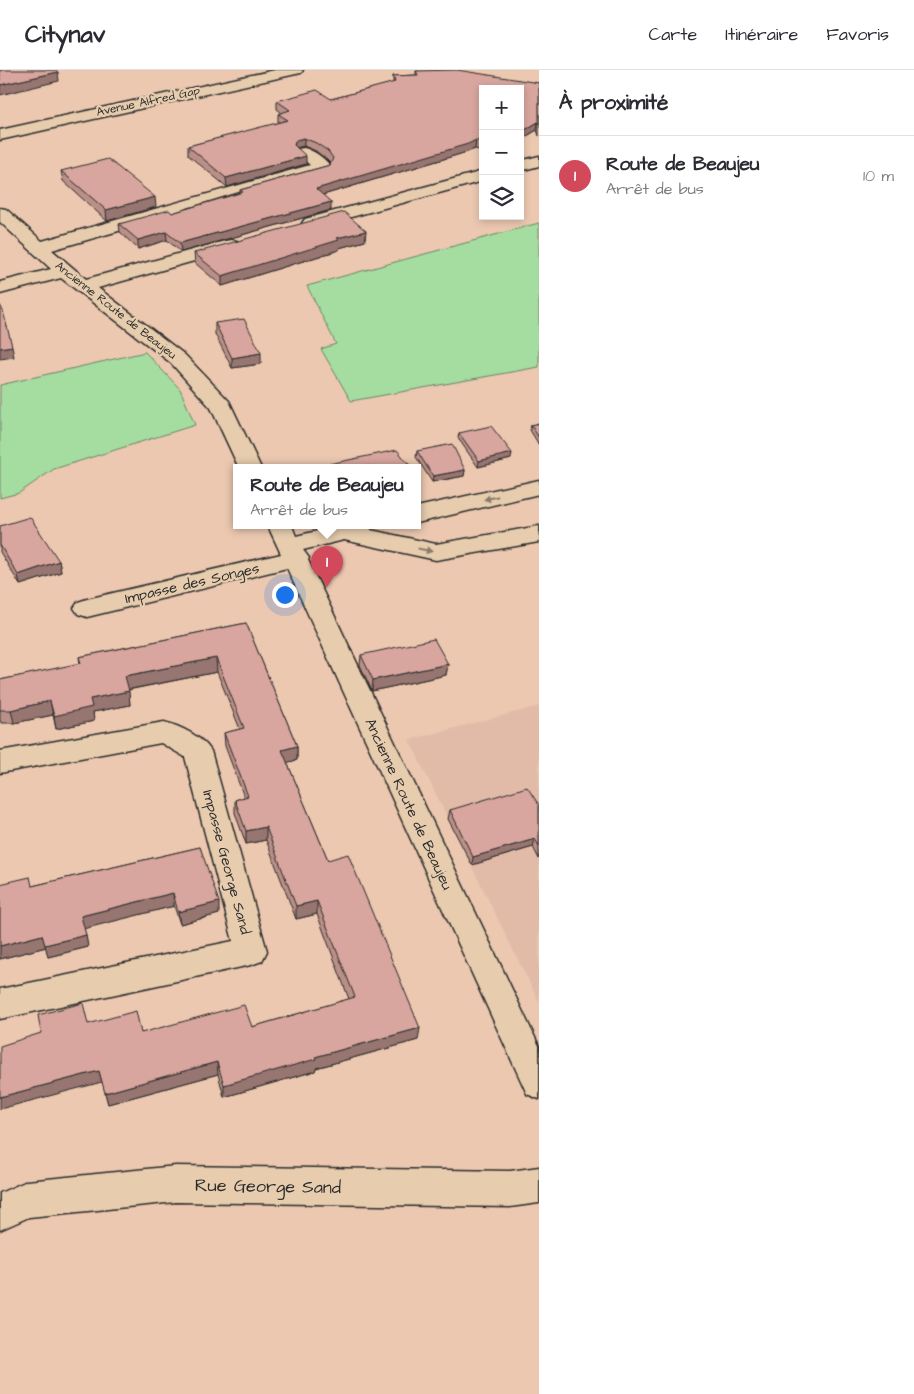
<!DOCTYPE html>
<html lang="fr">
<meta charset="utf-8">
<style>
body{margin:0;font-family:"Architects Daughter",sans-serif;background:#f7f7f7;color:#2b2b33}
.controls{position:absolute;right:15px;top:15px;display:grid;overflow:hidden;border-radius:0px;box-shadow:0 2px 8px #0003}
.controls button{width:45px;height:45px;display:grid;place-items:center;padding:0;border:0;border-bottom:1px solid #e1e1e2;background:#fff;color:#2b2b33;font:25px sans-serif}
.you{position:absolute;left:284px;top:524px;width:18px;height:18px;margin:-12px;border:4px solid #fff;border-radius:50%;background:#1a73e8;box-shadow:0 0 0 8px #1a73e833}
.badge{display:grid;place-items:center;width:32px;height:32px;border-radius:50%;background:#d1495b;color:#fff;font-size:16px;font-weight:700}
.pin{position:absolute;translate:-50% -41px;filter:drop-shadow(0 1px 2px #0008)}
.pin::after{content:'';position:absolute;top:26px;width:18px;height:15px;background:inherit;clip-path:polygon(0 0,100% 0,50% 100%)}
.popup{position:absolute;left:233px;top:394px;width:188px;height:65px;box-sizing:border-box;display:grid;place-content:center;border-radius:0px;background:#fff;filter:drop-shadow(0 1px 4px #0005);font-size:16px;white-space:nowrap;color:#7c7c81}
.popup b{font-size:19px;color:#2b2b33}
.popup::after{content:'';position:absolute;left:50%;top:100%;margin-left:-10px;border:10px solid transparent;border-top-color:#fff}
.list{margin:0;padding:0;list-style:none}
h2{display:flex;justify-content:space-between;align-items:center;height:65px;margin:0;padding:0 20px;font-size:21px}
h2 small{font-size:16px;font-weight:400;color:#7c7c81}
.list li{display:grid;grid-template-columns:32px 1fr auto;gap:15px;align-items:center;box-sizing:border-box;height:80px;padding:0 20px;border-top:1px solid #e1e1e2}
.list b{display:block;font-size:19px;white-space:nowrap}
.list p{margin:0;font-size:16px;white-space:nowrap;color:#7c7c81}
.list em{font-size:16px;font-style:normal;color:#7c7c81}
.icon{flex:none;width:28px;height:28px;fill:none;stroke:currentColor;stroke-width:2;stroke-linecap:round;stroke-linejoin:round}
.map{position:relative;flex:none;width:539px;height:1324px;overflow:hidden}
header{display:flex;align-items:center;gap:30px;box-sizing:border-box;height:70px;padding:0 25px;background:#fff;border-bottom:1px solid #e1e1e2}
header strong{font-size:24px}
nav{display:flex;gap:28px;margin-inline-start:auto;font-size:18px}
main{display:flex}
aside{flex:1;background:#fff}
.map>svg:first-child{display:block}
.built{fill:#e2bba8}
.green{fill:#a5dda1;stroke:#688466}
.lines{fill:none;stroke-linecap:round;stroke-linejoin:round}
.minor-casing{stroke:#2b2b2b;stroke-width:3}
.minor{fill:#e7cdae;fill-rule:evenodd}
.wall{fill:#ba8f88;stroke:#2b2b2b}
.shaded-wall{fill:#97746f;stroke:#2b2b2b}
.building{fill:#d8a69e;stroke:#2b2b2b}
.oneway{fill:#897c6c}
.labels{text-anchor:middle;stroke-width:4.5;stroke-linejoin:round;paint-order:stroke}
.far-street-label{font-size:12px;fill:#2b2b2b;stroke:#e7cdae}
.street-label{font-size:15px;fill:#2b2b2b;stroke:#e7cdae}
.near-street-label{font-size:18px;fill:#2b2b2b;stroke:#e7cdae}
</style>
<header>
<strong>Citynav</strong>
<nav><a>Carte</a><a>Itinéraire</a><a>Favoris</a></nav>
</header>
<main>
<div class="map">
<svg width="539" height="1324" viewBox="0 0 539 1324">
<rect width="100%" height="100%" fill="#ecc8b0"/>
<filter id="ink" filterUnits="userSpaceOnUse"><feTurbulence type="fractalNoise" baseFrequency=".02" numOctaves="2"/><feDisplacementMap in="SourceGraphic" scale="10" xChannelSelector="R" yChannelSelector="G"/><feConvolveMatrix kernelMatrix="1 2 1 2 8 2 1 2 1" color-interpolation-filters="sRGB"/></filter>
<g filter="url(#ink)">
<path class="built" d="M 539,636 L 539,932 L 409,670 Z"/>
<g class="green">
<path d="M 539,153 L 539,297 L 351,331 L 321,279 L 336,274 L 307,216 Z"/>
<path d="M 145,282 L 180,319 L 195,355 L 54,399 L 19,423 L 0,428 L 0,315 Z"/>
</g>
<g class="lines">
<defs>
<g id="minor">
<path d="M 275,0 L 303,0 L 301,3 L 296,4 L 0,70 L 0,60 Z"/>
<path d="M 304,78 C 313,80 326,89 331,97 L 329,101 L 52,180 L 86,209 L 225,171 L 231,170 L 237,171 L 240,175 L 237,179 L 98,218 L 185,285 L 229,331 L 261,398 L 239,398 L 211,338 L 171,293 L 61,208 L 0,224 L 0,212 L 51,199 L 0,152 L 0,138 L 6,139 L 42,171 L 310,95 L 296,83 L 298,79 Z"/>
<path d="M 539,86 L 539,96 L 520,101 L 520,91 Z"/>
<path d="M 483,101 L 483,111 L 311,158 L 305,157 L 302,153 L 305,149 Z"/>
<path d="M 539,410 L 539,424 L 417,453 L 417,437 Z"/>
<path d="M 268,456 L 292,456 L 296,466 L 338,456 L 371,456 L 371,460 L 436,474 L 539,456 L 539,472 L 436,490 L 344,470 L 303,480 L 309,488 L 308,490 L 539,976 L 539,1029 L 527,1024 L 287,498 L 87,547 L 78,544 L 74,538 L 78,532 L 87,529 L 281,484 Z"/>
<path d="M 164,652 C 180,656 203,667 211,681 L 267,881 L 262,891 L 251,895 L 0,949 L 0,919 L 233,871 L 185,687 L 161,673 L 0,703 L 0,681 Z"/>
<path d="M 176,1096 L 510,1101 L 539,1097 L 539,1133 L 510,1137 L 176,1132 L 29,1147 L 0,1160 L 0,1123 L 27,1111 Z"/>
</g>
</defs>
<use href="#minor" class="minor-casing"/>
<use href="#minor" class="minor"/>
</g>
<g class="wall">
<path d="M 416,1 L 539,13 L 539,66 L 537,60 L 520,70 L 520,19 L 483,19 L 483,81 L 475,79 L 467,82 L 323,125 L 331,140 L 181,182 L 167,170 L 138,179 L 120,162 L 119,154 L 172,143 L 240,122 L 240,120 L 330,95 L 330,93 L 327,90 L 316,81 L 304,76 L 297,78 L 306,94 L 227,117 L 188,85 L 188,76 L 280,53 L 278,52 L 278,44 L 282,43 L 277,39 L 277,31 L 331,29 L 393,13 L 393,6 L 416,5 Z"/>
<path d="M 61,101 L 156,137 L 107,151 L 63,111 Z"/>
<path d="M 365,171 L 339,178 L 339,180 L 222,216 L 195,193 L 194,183 Z"/>
<path d="M 215,253 L 261,294 L 232,298 L 215,264 Z"/>
<path d="M 539,353 L 539,375 L 530,360 L 531,355 Z"/>
<path d="M 459,363 L 511,389 L 478,397 L 458,368 Z"/>
<path d="M 417,381 L 465,400 L 464,406 L 432,412 L 416,387 Z"/>
<path d="M 0,456 L 59,491 L 61,502 L 20,515 L 0,482 Z"/>
<path d="M 246,553 L 297,676 L 297,690 L 287,692 L 328,790 L 418,970 L 316,998 L 315,1001 L 224,1027 L 218,1004 L 108,1034 L 88,954 L 141,963 L 252,957 L 349,929 L 317,844 L 296,849 L 266,770 L 246,774 L 235,743 L 235,730 L 244,727 L 225,676 L 224,663 L 240,659 L 217,602 L 128,620 L 130,635 L 93,642 L 94,651 L 56,659 L 53,645 L 14,653 L 1,653 L 0,649 L 0,610 L 80,594 L 79,587 Z"/>
<path d="M 361,585 L 448,594 L 446,605 L 372,621 L 360,595 Z"/>
<path d="M 539,735 L 539,789 L 533,777 L 472,795 L 448,749 L 450,740 Z"/>
<path d="M 200,777 L 219,844 L 180,854 L 174,836 L 84,858 L 88,877 L 48,887 L 46,877 L 0,889 L 0,814 L 32,816 Z"/>
</g>
<g class="shaded-wall">
<path d="M 58,2 L 59,11 L 0,25 L 0,15 Z"/>
<path d="M 538,52 L 537,60 L 520,70 L 520,63 Z"/>
<path d="M 304,68 L 304,76 L 296,78 L 294,75 L 296,70 Z"/>
<path d="M 476,70 L 475,79 L 467,82 L 316,127 L 316,119 Z"/>
<path d="M 306,86 L 306,94 L 227,117 L 226,108 Z"/>
<path d="M 155,127 L 156,137 L 107,151 L 106,140 Z"/>
<path d="M 331,132 L 331,140 L 181,182 L 180,173 Z"/>
<path d="M 366,161 L 365,171 L 339,178 L 339,180 L 222,216 L 222,206 L 337,168 Z"/>
<path d="M 166,162 L 167,170 L 138,179 L 138,170 Z"/>
<path d="M 12,276 L 14,287 L 0,289 L 0,278 Z"/>
<path d="M 261,283 L 261,294 L 232,298 L 232,288 Z"/>
<path d="M 512,383 L 511,389 L 478,397 L 479,391 Z"/>
<path d="M 465,400 L 464,406 L 432,412 L 433,406 Z"/>
<path d="M 59,491 L 61,502 L 20,515 L 18,505 Z"/>
<path d="M 216,588 L 217,602 L 126,620 L 125,606 Z"/>
<path d="M 448,594 L 446,605 L 372,621 L 373,610 Z"/>
<path d="M 129,621 L 130,635 L 93,642 L 94,651 L 56,659 L 54,646 L 90,629 Z"/>
<path d="M 50,631 L 53,645 L 14,653 L 11,640 Z"/>
<path d="M 297,676 L 297,690 L 282,694 L 282,680 Z"/>
<path d="M 266,757 L 266,770 L 246,774 L 246,761 Z"/>
<path d="M 535,769 L 533,777 L 472,795 L 473,787 Z"/>
<path d="M 173,823 L 174,836 L 83,859 L 81,846 Z"/>
<path d="M 317,831 L 317,844 L 296,849 L 296,836 Z"/>
<path d="M 219,832 L 219,844 L 180,854 L 178,842 Z"/>
<path d="M 42,865 L 46,877 L 0,889 L 0,876 Z"/>
<path d="M 86,865 L 88,877 L 48,887 L 45,875 Z"/>
<path d="M 420,958 L 418,970 L 316,998 L 315,1001 L 224,1027 L 224,1015 L 315,987 Z"/>
<path d="M 217,992 L 218,1004 L 108,1034 L 105,1023 Z"/>
<path d="M 99,1001 L 102,1012 L 0,1039 L 0,1027 Z"/>
</g>
<g class="building">
<path d="M 0,0 L 56,0 L 58,2 L 0,15 Z"/>
<path d="M 457,0 L 539,13 L 539,54 L 538,52 L 520,63 L 520,19 L 483,19 L 483,73 L 476,70 L 468,74 L 316,119 L 331,132 L 180,173 L 166,162 L 138,170 L 119,154 L 169,140 L 172,143 L 243,122 L 240,120 L 330,95 L 333,88 L 328,81 L 316,73 L 304,68 L 296,70 L 294,75 L 306,86 L 226,108 L 188,76 L 288,50 L 278,44 L 290,40 L 277,31 L 317,20 L 331,29 L 395,12 L 393,6 L 418,5 L 416,1 Z"/>
<path d="M 108,89 L 155,127 L 106,140 L 61,101 Z"/>
<path d="M 344,142 L 366,161 L 337,168 L 339,170 L 222,206 L 194,183 Z"/>
<path d="M 0,235 L 3,241 L 12,276 L 0,278 Z"/>
<path d="M 244,249 L 261,283 L 232,288 L 215,253 Z"/>
<path d="M 539,353 L 539,368 L 531,355 Z"/>
<path d="M 491,356 L 512,383 L 479,391 L 459,363 Z"/>
<path d="M 452,374 L 465,400 L 433,406 L 417,381 Z"/>
<path d="M 397,380 L 412,398 L 332,398 L 329,394 Z"/>
<path d="M 30,447 L 59,491 L 18,505 L 0,475 L 0,456 Z"/>
<path d="M 246,553 L 297,676 L 282,680 L 328,790 L 348,784 L 420,958 L 315,987 L 316,989 L 224,1015 L 217,992 L 105,1023 L 99,1001 L 0,1027 L 0,976 L 41,963 L 38,945 L 83,933 L 88,954 L 136,941 L 141,963 L 244,935 L 252,957 L 355,927 L 317,831 L 296,836 L 266,757 L 246,761 L 235,730 L 248,726 L 224,663 L 244,658 L 216,588 L 125,606 L 129,621 L 90,629 L 92,637 L 54,646 L 50,631 L 11,640 L 0,640 L 0,610 L 81,593 L 79,587 Z"/>
<path d="M 434,569 L 448,594 L 373,610 L 361,585 Z"/>
<path d="M 527,717 L 539,735 L 539,776 L 535,769 L 473,787 L 450,740 Z"/>
<path d="M 200,777 L 219,832 L 178,842 L 173,823 L 81,846 L 86,865 L 45,875 L 42,865 L 0,876 L 0,814 L 30,807 L 32,816 Z"/>
</g>
<defs><path id="oneway-solid" d="M-6-.8H1V-3.2L6.5 0L1 3.2V.8H-6Z" transform="scale(1.25)"/></defs>
<g class="oneway">
<use href="#oneway-solid" transform="translate(491 428) rotate(167)"/>
<use href="#oneway-solid" transform="translate(425 480) rotate(12)"/>
</g>
</g>
<g class="labels">
<g class="far-street-label">
<text transform="translate(148 31) rotate(-12)" y="4">Avenue Alfred Gap</text>
<text transform="translate(116 240) rotate(38)" y="4">Ancienne Route de Beaujeu</text>
</g>
<g class="street-label">
<text transform="translate(192 513) rotate(-13)" y="5">Impasse des Songes</text>
<text transform="translate(409 734) rotate(65)" y="5">Ancienne Route de Beaujeu</text>
<text transform="translate(227 792) rotate(75)" y="5">Impasse George Sand</text>
</g>
<g class="near-street-label">
<text transform="translate(268 1116) rotate(1)" y="6">Rue George Sand</text>
</g>
</g>
</svg>
<div class="controls">
<button>+</button>
<button>−</button>
<button><svg class="icon" aria-label="layers" viewBox="0 0 24 24"><path d="M12 4l9 5-9 5-9-5zM3 14l9 5 9-5"/></svg></button>
</div>
<div class="you"></div>
<div class="pin badge" style="left:327px;top:517px">1</div>
<div class="popup"><b>Route de Beaujeu</b>Arrêt de bus</div>
</div>
<aside>
<h2>À proximité<small></small></h2>
<ul class="list">
<li><span class="badge">1</span><div><b>Route de Beaujeu</b><p>Arrêt de bus</p></div><em>10 m</em></li>
</ul>
</aside>
</main>
